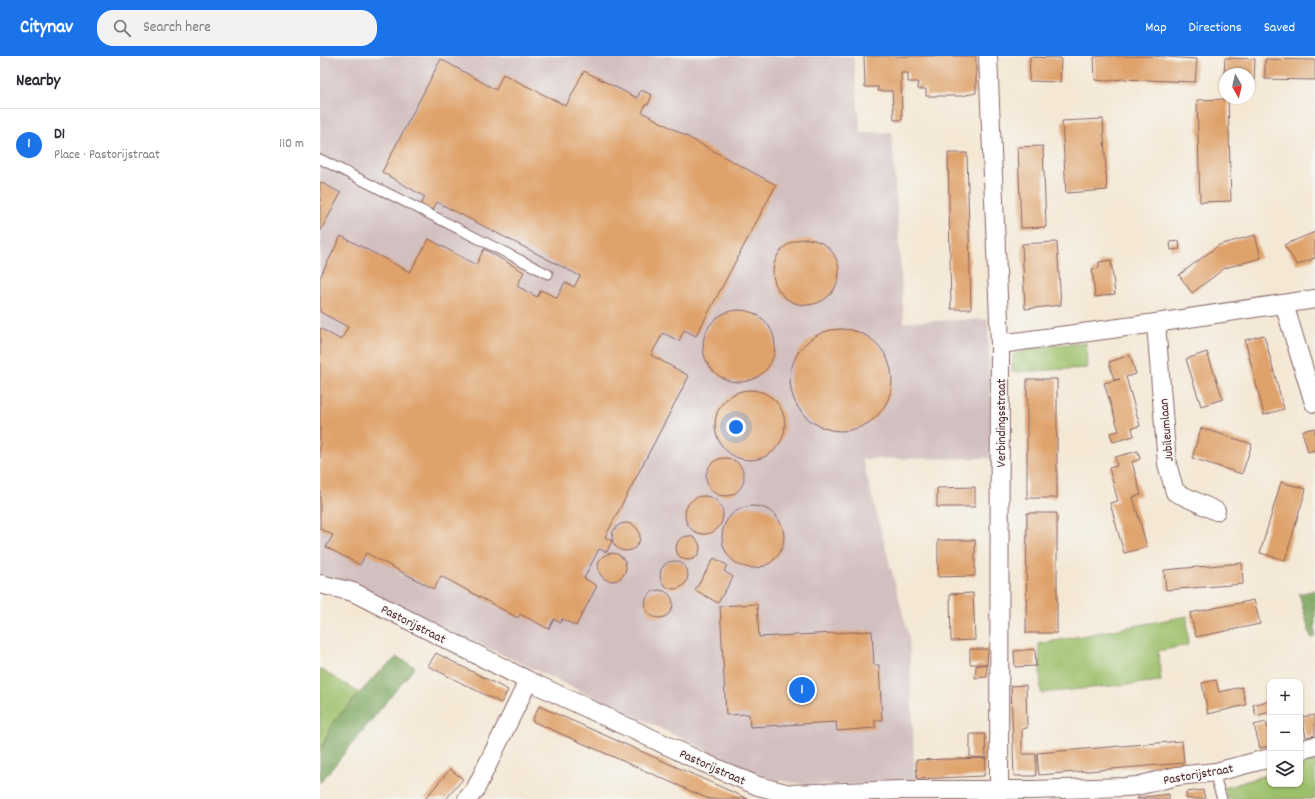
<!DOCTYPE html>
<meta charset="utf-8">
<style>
body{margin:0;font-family:Dekko,sans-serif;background:#f2f2f3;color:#2b2b33}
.controls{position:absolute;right:12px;bottom:12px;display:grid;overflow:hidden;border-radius:8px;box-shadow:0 1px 3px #0004}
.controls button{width:36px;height:36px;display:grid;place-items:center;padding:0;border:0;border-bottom:1px solid #e1e1e2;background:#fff;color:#2b2b33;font:20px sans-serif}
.compass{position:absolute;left:899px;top:12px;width:36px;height:36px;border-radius:50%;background:#fff;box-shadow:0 1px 3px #0004;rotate:172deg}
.you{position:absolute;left:416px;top:371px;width:14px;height:14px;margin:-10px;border:3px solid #fff;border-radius:50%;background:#1a73e8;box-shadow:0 0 0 6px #1a73e833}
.badge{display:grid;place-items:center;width:26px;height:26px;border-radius:50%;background:#1a73e8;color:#fff;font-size:13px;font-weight:700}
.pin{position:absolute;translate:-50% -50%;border:2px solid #fff;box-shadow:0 1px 4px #0006}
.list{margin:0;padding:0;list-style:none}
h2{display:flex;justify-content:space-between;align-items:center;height:52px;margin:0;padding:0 16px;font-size:17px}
h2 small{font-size:13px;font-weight:400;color:#7c7c81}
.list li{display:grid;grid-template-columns:26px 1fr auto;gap:12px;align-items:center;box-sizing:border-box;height:72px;padding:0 16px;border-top:1px solid #e1e1e2}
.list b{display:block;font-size:15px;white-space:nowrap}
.list p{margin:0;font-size:13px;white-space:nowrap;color:#7c7c81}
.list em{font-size:13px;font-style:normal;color:#7c7c81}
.icon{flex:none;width:22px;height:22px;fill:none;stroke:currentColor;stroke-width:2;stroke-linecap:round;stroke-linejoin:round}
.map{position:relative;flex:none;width:995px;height:743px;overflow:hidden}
header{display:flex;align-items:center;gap:24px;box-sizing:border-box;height:56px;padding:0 20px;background:#1a73e8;color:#fff}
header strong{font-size:19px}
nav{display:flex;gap:22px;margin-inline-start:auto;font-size:14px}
.search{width:280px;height:36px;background:#f2f2f3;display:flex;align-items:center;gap:10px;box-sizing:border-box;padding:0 14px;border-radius:16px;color:#7c7c81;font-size:15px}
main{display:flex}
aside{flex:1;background:#fff}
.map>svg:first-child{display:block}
.industrial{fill:#d2bfbf}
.green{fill:#9cc06a;stroke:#73704a}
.forest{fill:#7da65e;stroke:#646244}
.building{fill:#dfa26b}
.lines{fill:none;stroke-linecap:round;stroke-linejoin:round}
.service-casing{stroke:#866566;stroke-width:11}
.minor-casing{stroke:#866566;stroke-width:20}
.service{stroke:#fff;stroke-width:9}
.minor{stroke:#fff;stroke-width:18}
.labels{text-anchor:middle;stroke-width:3;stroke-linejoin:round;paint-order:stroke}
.street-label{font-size:13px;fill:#4a1f2b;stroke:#f6f6f2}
</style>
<header>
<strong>Citynav</strong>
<div class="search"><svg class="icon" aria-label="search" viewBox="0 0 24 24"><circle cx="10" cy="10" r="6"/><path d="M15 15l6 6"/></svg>Search here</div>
<nav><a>Map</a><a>Directions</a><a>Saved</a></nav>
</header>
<main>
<aside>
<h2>Nearby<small></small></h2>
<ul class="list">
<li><span class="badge">1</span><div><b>D1</b><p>Place · Pastorijstraat</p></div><em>110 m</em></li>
</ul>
</aside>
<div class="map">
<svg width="995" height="743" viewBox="0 0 995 743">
<rect width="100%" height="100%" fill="#f6f6f2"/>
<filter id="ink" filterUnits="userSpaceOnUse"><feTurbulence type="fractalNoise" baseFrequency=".025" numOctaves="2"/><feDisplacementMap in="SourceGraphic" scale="8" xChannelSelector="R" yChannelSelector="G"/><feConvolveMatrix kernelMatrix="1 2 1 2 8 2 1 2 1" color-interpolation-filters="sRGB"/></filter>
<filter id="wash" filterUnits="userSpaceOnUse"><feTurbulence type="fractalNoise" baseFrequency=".012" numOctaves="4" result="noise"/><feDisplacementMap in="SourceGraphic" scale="16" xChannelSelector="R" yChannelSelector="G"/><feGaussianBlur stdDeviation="0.9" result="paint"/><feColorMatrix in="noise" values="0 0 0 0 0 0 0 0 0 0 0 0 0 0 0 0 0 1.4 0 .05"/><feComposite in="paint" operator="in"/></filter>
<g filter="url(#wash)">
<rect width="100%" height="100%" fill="#f4e8d5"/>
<path class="industrial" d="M 0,0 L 533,0 L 541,77 L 572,76 L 584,266 L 668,263 L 673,402 L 542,403 L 589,580 L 595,728 L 488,729 L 449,723 L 35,530 L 0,520 Z"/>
<g class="green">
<path d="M 766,287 L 767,312 L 692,316 L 693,300 C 711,288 745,289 766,287 Z"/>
<path d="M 867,560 L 868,589 L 838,595 L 841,625 L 721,637 L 719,588 Z"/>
<path d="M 0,613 L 40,637 L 13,666 L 3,690 L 0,692 Z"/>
<path d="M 995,705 L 995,743 L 908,743 L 904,732 L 950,718 L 950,728 L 980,728 L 980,708 Z"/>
</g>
<g class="forest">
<path d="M 995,534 L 995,581 L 991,582 L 979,538 Z"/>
<path d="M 77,601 L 95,611 L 0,727 L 0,692 L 3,690 L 13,666 L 58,617 Z"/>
</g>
<g id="blocks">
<g class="building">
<path d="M 544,0 L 656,0 L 656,37 L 641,40 L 606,40 L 606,33 L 598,33 L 598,26 L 588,26 L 588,17 L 581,17 L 582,64 L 574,64 L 572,35 L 558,35 L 558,31 L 545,31 Z"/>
<path d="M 785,0 L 830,0 L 877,3 L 875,26 L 802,23 L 788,25 L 775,24 L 774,1 Z"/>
<path d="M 710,1 L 741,2 L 740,26 L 709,25 Z"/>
<path d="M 905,2 L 935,3 L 934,28 L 929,28 L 929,18 L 904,18 Z"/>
<path d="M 121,3 L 176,34 L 183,18 L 246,50 L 264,15 L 317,42 L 321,34 L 332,39 L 328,49 L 326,48 L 322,56 L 456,129 L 376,280 L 364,274 L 359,285 L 343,277 L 331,299 L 369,320 L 285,481 L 292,485 L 287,496 L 279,493 L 264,522 L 277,530 L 256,570 L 242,563 L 240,567 L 234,563 L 229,573 L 200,558 L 198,562 L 121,520 L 114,533 L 46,497 L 40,509 L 6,491 L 13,479 L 0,473 L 0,272 L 21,284 L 28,271 L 0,256 L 0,221 L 21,180 L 90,216 L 109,183 L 156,209 L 164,193 L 204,216 L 197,230 L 217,241 L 221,234 L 237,242 L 245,226 L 254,231 L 260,220 L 117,146 L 112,156 L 100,150 L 105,141 L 62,116 Z"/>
<path d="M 945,3 L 995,4 L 995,24 L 945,23 Z"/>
<path d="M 908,43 L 911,145 L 880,146 L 877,44 Z"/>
<path d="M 783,63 L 787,134 L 746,137 L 742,65 Z"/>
<path d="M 723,90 L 726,171 L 701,172 L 698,91 Z"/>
<path d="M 628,97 L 647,97 L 651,253 L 631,253 Z"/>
<path d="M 0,126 L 21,137 L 0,176 Z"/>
<path d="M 995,176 L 995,202 L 977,209 L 964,189 Z"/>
<path d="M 935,179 L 941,202 L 905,212 L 872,237 L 859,219 L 899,189 Z"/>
<circle cx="486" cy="216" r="33"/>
<path d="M 859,185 L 860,193 L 851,194 L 850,186 Z"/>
<path d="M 737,186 L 741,249 L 705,253 L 702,188 Z"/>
<path d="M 791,204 L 795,238 L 775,241 L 772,213 L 779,212 L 779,206 Z"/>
<circle cx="419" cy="290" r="36"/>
<circle cx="521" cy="324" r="51"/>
<path d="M 944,279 L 964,353 L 944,359 L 925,284 Z"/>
<path d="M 887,296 L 903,343 L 881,350 L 866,303 Z"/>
<path d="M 810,299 L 816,318 L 806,321 L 820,370 L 812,372 L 814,380 L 793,386 L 790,377 L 799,375 L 784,327 L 800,323 L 794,324 L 789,306 Z"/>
<rect x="707" y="323" width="30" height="119"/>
<circle cx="430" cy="369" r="35"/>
<path d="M 881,372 L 932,388 L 922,418 L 872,402 Z"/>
<path d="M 995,372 L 995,394 L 988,396 L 982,375 Z"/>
<path d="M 818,395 L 820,403 L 812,406 L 821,439 L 813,441 L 827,491 L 804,497 L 790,447 L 798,445 L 789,412 L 797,410 L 795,401 Z"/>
<circle cx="405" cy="421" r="19"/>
<path d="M 961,426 L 986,433 L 965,504 L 940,497 Z"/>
<path d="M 655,431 L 655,451 L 617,451 L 617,432 Z"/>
<circle cx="384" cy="459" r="19"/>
<circle cx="433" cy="481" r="31"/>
<path d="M 707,457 L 737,457 L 737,577 L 706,577 Z"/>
<circle cx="306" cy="481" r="14"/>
<circle cx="368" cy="492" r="12"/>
<path d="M 618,484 L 655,484 L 655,520 L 618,521 Z"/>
<circle cx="292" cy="511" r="14"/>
<path d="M 394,502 L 407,509 L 404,515 L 413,521 L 398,547 L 375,534 Z"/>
<circle cx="354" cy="519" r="14"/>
<path d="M 922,507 L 923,528 L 846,534 L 844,514 Z"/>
<circle cx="339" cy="548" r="14"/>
<path d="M 653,537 L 655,584 L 631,585 L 630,538 Z"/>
<path d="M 934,544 L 940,568 L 876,581 L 870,557 Z"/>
<path d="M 437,548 L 439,581 L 552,575 L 554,609 L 559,609 L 562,664 L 555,664 L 555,672 L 517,675 L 516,666 L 430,671 L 429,658 L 406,659 L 400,550 Z"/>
<path d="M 650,593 L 668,593 L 667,608 L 650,608 Z"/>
<path d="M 715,593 L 716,610 L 695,611 L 694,595 Z"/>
<path d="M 116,597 L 188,634 L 181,647 L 108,610 Z"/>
<path d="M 667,608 L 667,621 L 655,622 L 656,610 Z"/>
<path d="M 896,624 L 899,636 L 922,631 L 926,649 L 888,658 L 882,627 Z"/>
<path d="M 706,629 L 707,672 L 702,673 L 702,698 L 716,698 L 716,720 L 694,720 L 691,630 Z"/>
<path d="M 950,644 L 950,656 L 936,660 L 933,649 Z"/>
<path d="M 219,650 L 343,705 L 428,743 L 389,743 L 246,680 L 212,665 Z"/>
<path d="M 995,659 L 995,679 L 986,681 L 982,661 Z"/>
<path d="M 946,666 L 948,673 L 950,672 L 950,690 L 940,692 L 934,669 Z"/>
<path d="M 650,678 L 665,678 L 666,702 L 664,720 L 597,723 L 596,704 L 666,702 L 650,701 Z"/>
<path d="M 862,685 L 864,707 L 719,719 L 717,697 Z"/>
<path d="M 130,713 L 143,723 L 126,743 L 105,743 Z"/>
<path d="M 883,734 L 885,743 L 867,743 L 866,736 Z"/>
<path d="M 849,738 L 849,743 L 817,743 L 817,742 Z"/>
</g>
</g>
</g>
<g filter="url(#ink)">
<use href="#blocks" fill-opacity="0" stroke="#866566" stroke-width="1"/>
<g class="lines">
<defs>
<g id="service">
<path d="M 0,103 L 228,218"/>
<path d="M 896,716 L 897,727 L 902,743"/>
</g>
<g id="minor">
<path d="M 668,0 L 680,288 L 679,734"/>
<path d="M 964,248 L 994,347"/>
<path d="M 836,267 L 847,408 L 855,436 L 896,455"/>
<path d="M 680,288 L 836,267 L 995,243"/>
<path d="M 0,528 L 33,536 L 207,624 L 382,706 L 438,730 L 470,738 L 582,734 L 713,734 L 805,731 L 817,730 L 857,720 L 896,716 L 950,702"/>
<path d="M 980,694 L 995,690"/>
<path d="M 147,743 L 155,734 L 203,636 L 207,624"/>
</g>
</defs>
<use href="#service" class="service-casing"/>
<use href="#minor" class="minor-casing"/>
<use href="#service" class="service"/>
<use href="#minor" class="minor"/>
</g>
</g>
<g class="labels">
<g class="street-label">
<text transform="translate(680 367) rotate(-90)" y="5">Verbindingsstraat</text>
<text transform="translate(845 374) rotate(-95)" y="5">Jubileumlaan</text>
<text transform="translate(94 567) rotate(27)" y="5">Pastorijstraat</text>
<text transform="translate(393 710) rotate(24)" y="5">Pastorijstraat</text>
<text transform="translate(878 717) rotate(-10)" y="5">Pastorijstraat</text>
</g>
</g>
</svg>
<div class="controls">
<button>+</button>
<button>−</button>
<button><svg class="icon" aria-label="layers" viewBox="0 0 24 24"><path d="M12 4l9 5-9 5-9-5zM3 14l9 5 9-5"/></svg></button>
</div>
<svg class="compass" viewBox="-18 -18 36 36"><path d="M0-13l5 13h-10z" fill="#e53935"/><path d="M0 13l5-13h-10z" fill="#7c7c81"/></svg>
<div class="you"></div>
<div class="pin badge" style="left:482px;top:634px">1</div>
</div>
</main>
